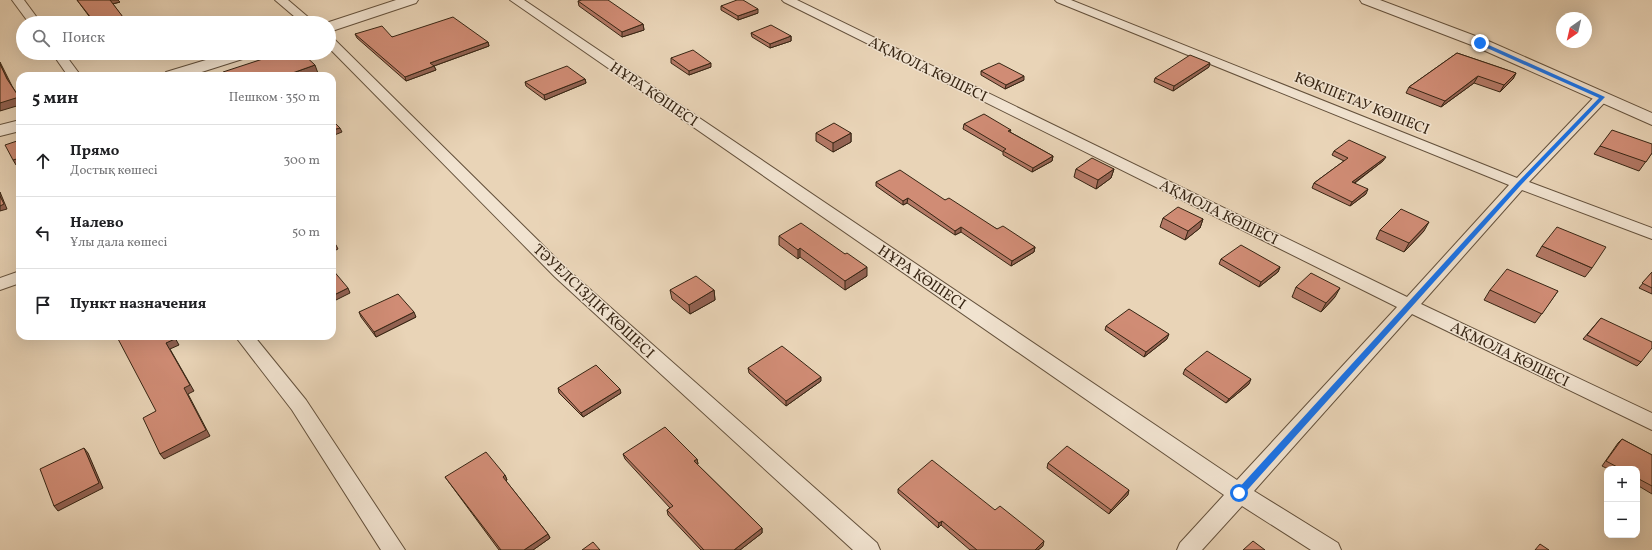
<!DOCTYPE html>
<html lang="ru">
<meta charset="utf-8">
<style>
body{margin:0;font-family:Vollkorn,serif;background:#f6f6f6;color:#202124}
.controls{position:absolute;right:12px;bottom:12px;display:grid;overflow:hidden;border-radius:8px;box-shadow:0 4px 16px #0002}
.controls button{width:36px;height:36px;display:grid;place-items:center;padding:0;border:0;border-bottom:1px solid #e0e0e0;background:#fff;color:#202124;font:20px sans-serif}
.compass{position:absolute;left:1556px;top:12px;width:36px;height:36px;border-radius:50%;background:#fff;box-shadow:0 4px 16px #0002;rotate:214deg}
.stop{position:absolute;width:12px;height:12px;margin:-9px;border:3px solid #1a73e8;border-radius:50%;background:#fff}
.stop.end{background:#1a73e8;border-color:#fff;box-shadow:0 1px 4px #0008}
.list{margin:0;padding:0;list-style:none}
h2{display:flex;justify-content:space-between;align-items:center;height:52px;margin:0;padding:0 16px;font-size:17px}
h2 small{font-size:13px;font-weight:400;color:#757577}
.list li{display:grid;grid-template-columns:26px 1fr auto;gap:12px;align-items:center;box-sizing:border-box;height:72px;padding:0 16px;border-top:1px solid #e0e0e0}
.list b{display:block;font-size:15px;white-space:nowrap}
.list p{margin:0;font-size:13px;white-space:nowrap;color:#757577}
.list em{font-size:13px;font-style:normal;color:#757577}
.icon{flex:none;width:22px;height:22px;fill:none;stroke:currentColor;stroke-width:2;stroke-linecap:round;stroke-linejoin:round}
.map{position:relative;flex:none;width:1652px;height:550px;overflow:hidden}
.search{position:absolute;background:#fff;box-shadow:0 4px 16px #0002;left:16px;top:16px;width:320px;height:44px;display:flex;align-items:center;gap:10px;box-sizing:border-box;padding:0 14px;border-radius:22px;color:#757577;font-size:15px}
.panel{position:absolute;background:#fff;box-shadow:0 4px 16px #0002;left:16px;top:72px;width:320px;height:268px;border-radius:12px}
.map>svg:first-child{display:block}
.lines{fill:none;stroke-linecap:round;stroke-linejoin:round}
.minor-casing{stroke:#64513c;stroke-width:2}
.tertiary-casing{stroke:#64513c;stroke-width:2}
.minor{fill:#f1e3d0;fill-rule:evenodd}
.tertiary{fill:#f1e3d0;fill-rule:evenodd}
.wall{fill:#b37865;stroke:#372513}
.shaded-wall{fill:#926252;stroke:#372513}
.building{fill:#d08c75;stroke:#372513}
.route{fill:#1a73e8}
.labels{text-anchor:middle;stroke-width:3;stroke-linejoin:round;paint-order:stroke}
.street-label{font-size:15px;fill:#372513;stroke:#f1e3d0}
</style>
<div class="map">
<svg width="1652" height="550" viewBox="0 0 1652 550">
<rect width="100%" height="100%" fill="#e9d4b7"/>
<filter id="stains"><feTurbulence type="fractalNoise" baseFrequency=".005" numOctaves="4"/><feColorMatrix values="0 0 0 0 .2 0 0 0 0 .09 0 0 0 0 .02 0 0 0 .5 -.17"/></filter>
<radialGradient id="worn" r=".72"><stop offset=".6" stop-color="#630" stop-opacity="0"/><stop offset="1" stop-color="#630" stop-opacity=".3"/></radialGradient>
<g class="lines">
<defs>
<g id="minor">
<path d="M 12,0 L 24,0 L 41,23 L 29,23 Z"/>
<path d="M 275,0 L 288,0 L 315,23 L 302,23 Z"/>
<path d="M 510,0 L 524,0 L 1237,480 L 1397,307 L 784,2 L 782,0 L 797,0 L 1407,297 L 1509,185 L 1057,2 L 1055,0 L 1071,0 L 1517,178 L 1597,94 L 1607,94 L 1609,97 L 1607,100 L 1529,182 L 1652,228 L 1652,239 L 1522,190 L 1421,304 L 1652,413 L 1652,430 L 1412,314 L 1254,491 L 1338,543 L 1341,550 L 1311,550 L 1242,506 L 1202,550 L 1177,550 L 1180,543 L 1224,495 Z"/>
<path d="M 329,37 L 333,38 L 567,269 L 877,543 L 880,550 L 853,550 L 555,277 L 329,48 Z"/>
<path d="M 52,53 L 64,53 L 81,76 L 68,76 Z"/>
<path d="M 20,271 L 20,283 L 0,290 L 0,278 Z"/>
<path d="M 235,336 L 254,336 L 306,400 L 405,550 L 381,550 L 292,410 Z"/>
</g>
<g id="tertiary">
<path d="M 396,0 L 418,0 L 416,3 L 329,32 L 329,23 L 326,23 Z"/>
<path d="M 1360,0 L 1380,0 L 1486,40 L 1652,113 L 1652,125 L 1474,46 L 1362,3 Z"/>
<path d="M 229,53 L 254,53 L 252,56 L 189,76 L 164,76 L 166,72 Z"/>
<path d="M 20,120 L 20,131 L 0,136 L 0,125 Z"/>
</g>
</defs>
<use href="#minor" class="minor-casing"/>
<use href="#tertiary" class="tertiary-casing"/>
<use href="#minor" class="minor"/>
<use href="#tertiary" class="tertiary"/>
</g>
<g class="wall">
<path d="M 77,0 L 118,0 L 120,2 L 113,4 L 127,23 L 94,23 Z"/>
<path d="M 578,1 L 643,24 L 644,30 L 622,37 L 579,6 Z"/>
<path d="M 721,6 L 758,13 L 738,20 L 721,10 Z"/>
<path d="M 751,33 L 791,36 L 791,41 L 770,48 L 752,37 Z"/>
<path d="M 355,34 L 392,37 L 488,42 L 489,46 L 434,66 L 436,70 L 406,81 L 357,38 Z"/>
<path d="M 1457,53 L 1516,73 L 1513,79 L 1500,92 L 1474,83 L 1441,107 L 1406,93 L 1409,87 Z"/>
<path d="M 671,58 L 711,67 L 689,75 L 671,63 Z"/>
<path d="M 1209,67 L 1173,91 L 1154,82 L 1155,78 Z"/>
<path d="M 981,71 L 1024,80 L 1005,89 L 981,75 Z"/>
<path d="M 585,79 L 586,83 L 545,100 L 526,86 L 525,82 Z"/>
<path d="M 964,124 L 1011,130 L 1010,132 L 1053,156 L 1052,161 L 1032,172 L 1003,155 L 1003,152 L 963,129 Z"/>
<path d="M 816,133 L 851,133 L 851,142 L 833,152 L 816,141 Z"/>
<path d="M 1600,146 L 1652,153 L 1639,171 L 1594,154 Z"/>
<path d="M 1334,151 L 1383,161 L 1355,183 L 1366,194 L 1350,206 L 1312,188 L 1314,183 L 1344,161 L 1332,155 Z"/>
<path d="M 1076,169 L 1114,169 L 1111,178 L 1096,189 L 1074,177 Z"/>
<path d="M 876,182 L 945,200 L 997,229 L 1035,247 L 1034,252 L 1011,266 L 961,232 L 955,235 L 907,203 L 903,205 L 876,186 Z"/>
<path d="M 1163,218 L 1203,219 L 1200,228 L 1185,240 L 1160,227 Z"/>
<path d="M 1380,230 L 1424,231 L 1404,252 L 1376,239 Z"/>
<path d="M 779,236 L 845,254 L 867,276 L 845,290 L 800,257 L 798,259 L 779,245 Z"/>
<path d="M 1542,246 L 1592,268 L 1585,277 L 1536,256 Z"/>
<path d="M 1221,259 L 1280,267 L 1278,272 L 1259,287 L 1219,264 Z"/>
<path d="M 1652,272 L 1652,294 L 1639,288 Z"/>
<path d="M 1296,287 L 1335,297 L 1321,312 L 1292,297 Z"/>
<path d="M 670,290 L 714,290 L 715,300 L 690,314 L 672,299 Z"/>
<path d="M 1490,290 L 1558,291 L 1535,323 L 1484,300 Z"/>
<path d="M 359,312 L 416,317 L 376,337 L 361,317 Z"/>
<path d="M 1601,318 L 1641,362 L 1637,366 L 1583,339 Z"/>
<path d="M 1106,326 L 1167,339 L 1144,357 L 1105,330 Z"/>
<path d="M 748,368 L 821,381 L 786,406 L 749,373 Z"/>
<path d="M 1185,369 L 1249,384 L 1226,403 L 1183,374 Z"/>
<path d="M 558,388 L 621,393 L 583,417 L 559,393 Z"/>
<path d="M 1622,439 L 1652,455 L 1652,494 L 1637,485 L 1637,469 L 1608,469 L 1602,466 L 1618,443 Z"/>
<path d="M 623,454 L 697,459 L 698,464 L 697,464 L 762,528 L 762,533 L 740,550 L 701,550 L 668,515 L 667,510 L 670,508 L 625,459 Z"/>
<path d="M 1048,463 L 1128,495 L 1109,514 L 1047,468 Z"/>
<path d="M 505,475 L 507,480 L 506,481 L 548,534 L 550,538 L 533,550 L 499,550 L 448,481 L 445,477 Z"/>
<path d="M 898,489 L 995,510 L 1043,546 L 1038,550 L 970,550 L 941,525 L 938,528 L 898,493 Z"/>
</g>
<g class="shaded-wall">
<path d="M 110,0 L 118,0 L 120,2 L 112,4 Z"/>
<path d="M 758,9 L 758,13 L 738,20 L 738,16 Z"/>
<path d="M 126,21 L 127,23 L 119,23 Z"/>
<path d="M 643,24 L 644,30 L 622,37 L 622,32 Z"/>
<path d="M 791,36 L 791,41 L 770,48 L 770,44 Z"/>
<path d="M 488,42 L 489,46 L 431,67 L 430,63 Z"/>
<path d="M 0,62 L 12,86 L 20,99 L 20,105 L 0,111 L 0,103 L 7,79 L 0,64 Z"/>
<path d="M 711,63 L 711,67 L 689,75 L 689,71 Z"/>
<path d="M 1210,63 L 1209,67 L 1173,91 L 1174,86 Z"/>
<path d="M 315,65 L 319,76 L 284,76 Z"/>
<path d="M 434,66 L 436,70 L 406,81 L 405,77 Z"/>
<path d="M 1516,73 L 1513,79 L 1500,92 L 1504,85 Z"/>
<path d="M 1024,76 L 1024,80 L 1005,89 L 1006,85 Z"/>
<path d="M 1478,76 L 1474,83 L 1441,107 L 1445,101 Z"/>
<path d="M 585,79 L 586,83 L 545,100 L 544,95 Z"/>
<path d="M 340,128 L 342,132 L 332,136 L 332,130 Z"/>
<path d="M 851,133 L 851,142 L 833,152 L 833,143 Z"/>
<path d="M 1053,156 L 1052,161 L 1032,172 L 1033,168 Z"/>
<path d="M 1386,157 L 1383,161 L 1350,186 L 1352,182 Z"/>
<path d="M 20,158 L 20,164 L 16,165 L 13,160 Z"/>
<path d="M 1114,169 L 1111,178 L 1096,189 L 1098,180 Z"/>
<path d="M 1368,189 L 1366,194 L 1350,206 L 1352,202 Z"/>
<path d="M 0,192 L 7,209 L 0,211 Z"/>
<path d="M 908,198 L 907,203 L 903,205 L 903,201 Z"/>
<path d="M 1203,219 L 1200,228 L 1185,240 L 1188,231 Z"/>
<path d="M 1429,222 L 1424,231 L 1404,252 L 1409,243 Z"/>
<path d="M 961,227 L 961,232 L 955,235 L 955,231 Z"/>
<path d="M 336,245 L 338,249 L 332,252 L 332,246 Z"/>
<path d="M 1035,247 L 1034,252 L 1011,266 L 1012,261 Z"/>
<path d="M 800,248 L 800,257 L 798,259 L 798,250 Z"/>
<path d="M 867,267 L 867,276 L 845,290 L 845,281 Z"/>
<path d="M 1280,267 L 1278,272 L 1259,287 L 1261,282 Z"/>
<path d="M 348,288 L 350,293 L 332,302 L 332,296 Z"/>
<path d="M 1340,288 L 1335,297 L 1321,312 L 1326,303 Z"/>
<path d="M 714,290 L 715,300 L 690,314 L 689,305 Z"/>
<path d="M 414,312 L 416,317 L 376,337 L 374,332 Z"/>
<path d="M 1169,334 L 1167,339 L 1144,357 L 1146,352 Z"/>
<path d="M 174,336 L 179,345 L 170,349 L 194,391 L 188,394 L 210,436 L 164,459 L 160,454 L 184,388 L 166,343 Z"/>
<path d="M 821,377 L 821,381 L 786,406 L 786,401 Z"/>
<path d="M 1251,379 L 1249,384 L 1226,403 L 1229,399 Z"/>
<path d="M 620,389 L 621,393 L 583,417 L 581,413 Z"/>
<path d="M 84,448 L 88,453 L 103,488 L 58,511 L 54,506 Z"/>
<path d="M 697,459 L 698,464 L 695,466 L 694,461 Z"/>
<path d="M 505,475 L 507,480 L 504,482 L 503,477 Z"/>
<path d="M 1129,490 L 1128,495 L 1109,514 L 1111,510 Z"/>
<path d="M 942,521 L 941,525 L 938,528 L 939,523 Z"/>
<path d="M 762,528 L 762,533 L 740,550 L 734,550 Z"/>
<path d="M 548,534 L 550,538 L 533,550 L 524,550 Z"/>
<path d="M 1044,541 L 1043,546 L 1038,550 L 1035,550 Z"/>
</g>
<g class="building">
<path d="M 77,0 L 111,0 L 110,0 L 126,21 L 119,23 L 95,23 Z"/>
<path d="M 582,0 L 608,0 L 643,24 L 622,32 L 578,1 Z"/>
<path d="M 737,0 L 743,0 L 758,9 L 738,16 L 721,6 Z"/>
<path d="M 453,17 L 488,42 L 430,63 L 434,66 L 405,77 L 355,34 L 382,26 L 392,37 Z"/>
<path d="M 771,25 L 791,36 L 770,44 L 751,33 Z"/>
<path d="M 693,50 L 711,63 L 689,71 L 671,58 Z"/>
<path d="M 281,53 L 302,53 L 315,65 L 284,76 L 227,76 L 223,72 Z"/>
<path d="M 1457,53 L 1516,73 L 1504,85 L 1478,76 L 1445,101 L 1409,87 Z"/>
<path d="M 1190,55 L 1210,63 L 1174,86 L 1155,78 Z"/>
<path d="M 999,63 L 1024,76 L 1006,85 L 981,71 Z"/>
<path d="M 0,64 L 7,79 L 19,97 L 0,103 Z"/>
<path d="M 567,66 L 585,79 L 544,95 L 525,82 Z"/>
<path d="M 984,114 L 1011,130 L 1008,131 L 1053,156 L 1033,168 L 1003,151 L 1006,149 L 964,124 Z"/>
<path d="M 332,120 L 340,128 L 332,130 Z"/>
<path d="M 834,123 L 851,133 L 833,143 L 816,133 Z"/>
<path d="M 1612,130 L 1652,144 L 1652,153 L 1646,162 L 1600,146 Z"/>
<path d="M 20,140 L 20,158 L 13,160 L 5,145 Z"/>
<path d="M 1349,140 L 1386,157 L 1352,182 L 1368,189 L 1352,202 L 1314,183 L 1348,158 L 1334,151 Z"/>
<path d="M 1092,158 L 1114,169 L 1098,180 L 1076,169 Z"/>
<path d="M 900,170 L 945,200 L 949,198 L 997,229 L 1003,226 L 1035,247 L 1012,261 L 961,227 L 955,231 L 908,198 L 903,201 L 876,182 Z"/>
<path d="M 0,196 L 4,204 L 0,206 Z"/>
<path d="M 1178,207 L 1203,219 L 1188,231 L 1163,218 Z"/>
<path d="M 1401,209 L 1429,222 L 1409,243 L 1380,230 Z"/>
<path d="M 801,223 L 845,254 L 847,253 L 867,267 L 845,281 L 800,248 L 798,250 L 779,236 Z"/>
<path d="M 1557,227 L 1606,247 L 1592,268 L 1542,246 Z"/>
<path d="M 332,240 L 336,245 L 332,246 Z"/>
<path d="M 1241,245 L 1280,267 L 1261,282 L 1221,259 Z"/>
<path d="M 332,269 L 348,288 L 332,296 Z"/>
<path d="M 1507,269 L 1558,291 L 1542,314 L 1490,290 Z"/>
<path d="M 1652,272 L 1652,288 L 1642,283 Z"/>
<path d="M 1311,273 L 1340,288 L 1326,303 L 1296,287 Z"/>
<path d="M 696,276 L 714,290 L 689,305 L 670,290 Z"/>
<path d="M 398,294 L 414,312 L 374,332 L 359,312 Z"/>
<path d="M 1129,309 L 1169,334 L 1146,352 L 1106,326 Z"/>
<path d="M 1601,318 L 1652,342 L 1652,348 L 1641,362 L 1587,335 Z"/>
<path d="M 120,336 L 174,336 L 175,339 L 166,343 L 190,385 L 184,388 L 206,430 L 160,454 L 143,418 L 156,411 L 117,337 Z"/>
<path d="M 782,346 L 821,377 L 786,401 L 748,368 Z"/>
<path d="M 1207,351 L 1251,379 L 1229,399 L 1185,369 Z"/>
<path d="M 596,365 L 620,389 L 581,413 L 558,388 Z"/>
<path d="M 665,427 L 697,459 L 694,461 L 762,528 L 734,550 L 704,550 L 667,510 L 673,506 L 623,454 Z"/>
<path d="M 1622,439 L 1652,455 L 1652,486 L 1637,478 L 1637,469 L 1621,469 L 1606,461 Z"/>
<path d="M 1067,446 L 1129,490 L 1111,510 L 1048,463 Z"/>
<path d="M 84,448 L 99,483 L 54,506 L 40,469 Z"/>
<path d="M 486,452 L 505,475 L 503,477 L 548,534 L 524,550 L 501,550 L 445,477 Z"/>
<path d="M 932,460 L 995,510 L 1000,506 L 1044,541 L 1035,550 L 977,550 L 942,521 L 939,523 L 898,489 Z"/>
<path d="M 1253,541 L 1265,550 L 1243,550 Z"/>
<path d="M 593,542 L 600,550 L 582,550 Z"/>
<path d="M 1540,544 L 1549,550 L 1535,550 Z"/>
</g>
<path class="route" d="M 1478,42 L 1482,42 L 1605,97 L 1521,185 L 1242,496 L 1236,496 L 1235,493 L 1236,491 L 1517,183 L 1599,98 L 1478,44 Z"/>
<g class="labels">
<g class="street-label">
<text transform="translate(928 69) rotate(26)" y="5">АҚМОЛА КӨШЕСІ</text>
<text transform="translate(654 94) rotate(34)" y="5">НҰРА КӨШЕСІ</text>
<text transform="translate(1362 103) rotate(22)" y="5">КӨКШЕТАУ КӨШЕСІ</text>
<text transform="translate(1219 212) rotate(26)" y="5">АҚМОЛА КӨШЕСІ</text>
<text transform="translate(922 277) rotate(34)" y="5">НҰРА КӨШЕСІ</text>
<text transform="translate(594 301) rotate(43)" y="5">ТӘУЕЛСІЗДІК КӨШЕСІ</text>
<text transform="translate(1510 354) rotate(26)" y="5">АҚМОЛА КӨШЕСІ</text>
</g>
</g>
<rect width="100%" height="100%" filter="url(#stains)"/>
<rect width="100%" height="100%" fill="url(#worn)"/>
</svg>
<div class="controls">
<button>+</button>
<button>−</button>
</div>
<svg class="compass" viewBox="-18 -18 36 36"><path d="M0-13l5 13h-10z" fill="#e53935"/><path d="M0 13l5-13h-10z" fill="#757577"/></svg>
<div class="stop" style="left:1239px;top:493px"></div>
<div class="stop end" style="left:1480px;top:43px"></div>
<div class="search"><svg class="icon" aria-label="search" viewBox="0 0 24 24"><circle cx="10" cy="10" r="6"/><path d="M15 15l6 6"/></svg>Поиск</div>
<section class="panel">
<h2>5 мин<small>Пешком · 350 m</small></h2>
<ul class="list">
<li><svg class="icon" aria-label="ahead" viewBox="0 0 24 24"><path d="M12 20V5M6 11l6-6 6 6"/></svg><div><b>Прямо</b><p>Достық көшесі</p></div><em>300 m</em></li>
<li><svg class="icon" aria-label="left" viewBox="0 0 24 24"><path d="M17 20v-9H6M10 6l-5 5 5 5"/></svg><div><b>Налево</b><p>Ұлы дала көшесі</p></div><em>50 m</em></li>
<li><svg class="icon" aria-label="arrive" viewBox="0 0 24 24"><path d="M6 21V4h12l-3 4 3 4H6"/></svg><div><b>Пункт назначения</b></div></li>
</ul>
</section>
</div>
